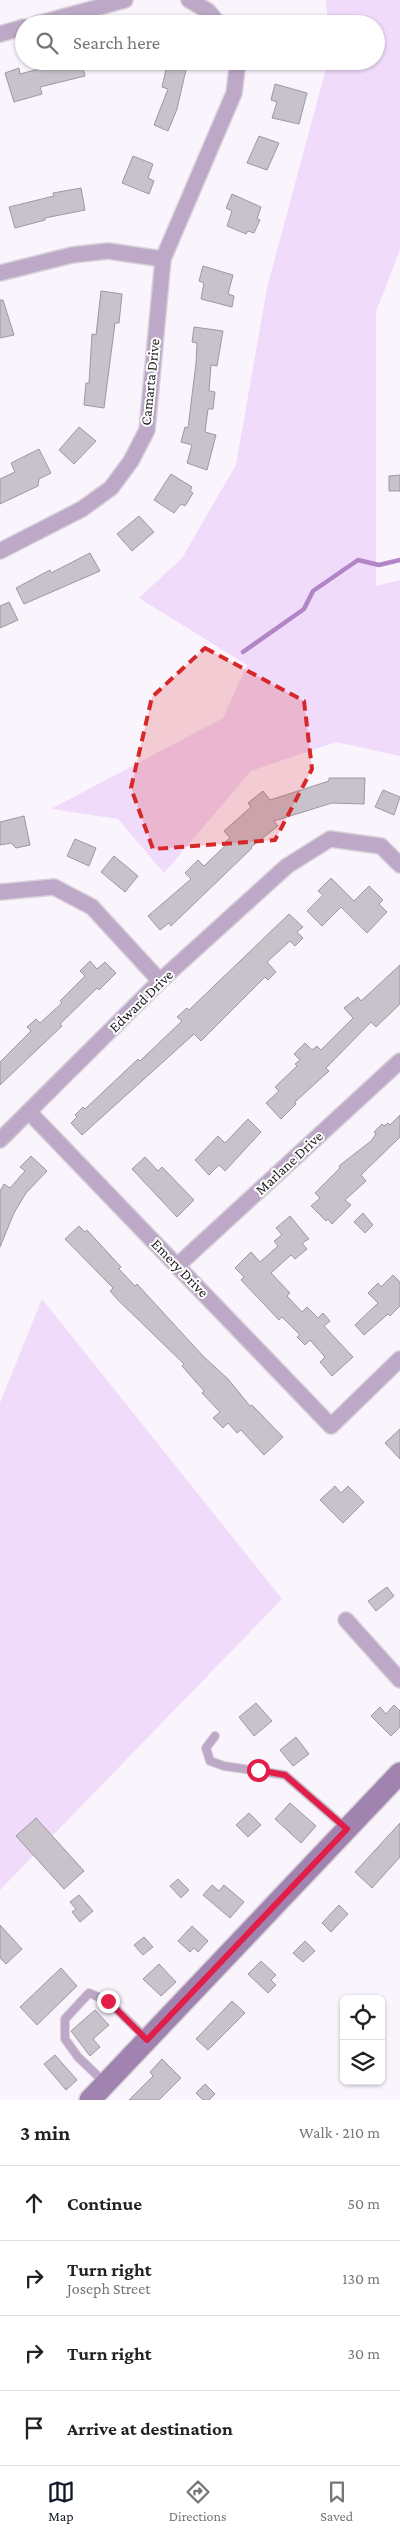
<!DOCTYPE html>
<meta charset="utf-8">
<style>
body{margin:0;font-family:"Crimson Pro",serif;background:#f2f2f2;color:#222}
.controls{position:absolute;right:15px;bottom:15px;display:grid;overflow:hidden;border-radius:8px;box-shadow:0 1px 4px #0004}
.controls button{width:45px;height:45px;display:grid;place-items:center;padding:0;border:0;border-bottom:1px solid #e0e0e0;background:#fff;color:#222;font:25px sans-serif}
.stop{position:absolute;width:15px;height:15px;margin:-11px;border:4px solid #e11d48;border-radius:50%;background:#fff}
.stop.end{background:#e11d48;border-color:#fff;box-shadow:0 1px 5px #0008}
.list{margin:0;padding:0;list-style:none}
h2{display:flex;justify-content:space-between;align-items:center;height:65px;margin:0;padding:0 20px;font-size:21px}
h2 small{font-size:16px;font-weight:400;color:#767676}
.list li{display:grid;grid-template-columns:32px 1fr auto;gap:15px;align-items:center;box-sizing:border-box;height:75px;padding:0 20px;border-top:1px solid #e0e0e0}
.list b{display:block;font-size:19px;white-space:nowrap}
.list p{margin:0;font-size:16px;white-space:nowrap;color:#767676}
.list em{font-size:16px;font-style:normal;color:#767676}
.icon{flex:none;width:28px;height:28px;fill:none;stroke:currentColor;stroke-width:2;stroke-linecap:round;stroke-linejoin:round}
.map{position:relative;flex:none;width:400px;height:2100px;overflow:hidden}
.search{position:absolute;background:#fff;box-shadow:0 1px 4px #0004;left:15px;right:15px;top:15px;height:55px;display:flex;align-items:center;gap:12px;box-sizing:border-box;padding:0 18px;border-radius:28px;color:#767676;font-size:19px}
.sheet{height:365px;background:#fff}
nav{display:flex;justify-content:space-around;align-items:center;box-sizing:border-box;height:70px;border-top:1px solid #e0e0e0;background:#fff;font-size:14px;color:#767676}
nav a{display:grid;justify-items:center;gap:2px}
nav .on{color:#111827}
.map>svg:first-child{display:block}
.green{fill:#f1dbfb}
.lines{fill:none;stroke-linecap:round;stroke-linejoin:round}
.stream{stroke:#b185c6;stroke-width:4.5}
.building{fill:#c8c2cb;stroke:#9e98a0}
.lane-casing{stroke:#d7d2da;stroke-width:10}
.street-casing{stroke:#d7d2da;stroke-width:18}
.secondary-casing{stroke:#d7d2da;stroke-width:24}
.lane{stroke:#bda9c7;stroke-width:8}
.street{stroke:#bda9c7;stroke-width:15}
.secondary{stroke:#a083af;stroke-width:21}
.route{stroke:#e11d48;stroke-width:6}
.marked{fill:#d62828;fill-opacity:0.2;stroke:#d62828;stroke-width:4;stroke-dasharray:10 6;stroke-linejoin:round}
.labels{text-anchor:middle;stroke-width:4;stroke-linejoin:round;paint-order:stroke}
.street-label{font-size:15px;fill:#222023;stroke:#fff}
</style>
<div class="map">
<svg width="400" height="2100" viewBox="0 0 400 2100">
<rect width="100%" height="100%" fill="#faf4fd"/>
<g class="green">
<path d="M 326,0 L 400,0 L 400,250 L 376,312 L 376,586 L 400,580 L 400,756 L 336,742 L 251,771 L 164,873 L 118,819 L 51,809 L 223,718 L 247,665 L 139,598 L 182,558 L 236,465 L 267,288 L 328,61 L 376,61 L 376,24 L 328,24 Z"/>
<path d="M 42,1299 L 282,1599 L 0,1890 L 0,1403 Z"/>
</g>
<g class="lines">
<path class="stream" d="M 243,652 L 304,609 L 313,591 L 358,560 L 379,565 L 400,560"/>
</g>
<g class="building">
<path d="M 53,61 L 81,61 L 85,76 L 40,87 L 42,94 L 14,102 L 5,73 L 19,68 L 20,74 L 54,65 Z"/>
<path d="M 168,61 L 188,61 L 177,109 L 168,131 L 154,125 L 168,89 L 162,87 Z"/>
<path d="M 275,84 L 307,93 L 299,124 L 272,118 L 277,102 L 271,100 Z"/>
<path d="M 259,136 L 279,143 L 267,170 L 247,163 Z"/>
<path d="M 133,156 L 153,164 L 148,178 L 154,181 L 149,194 L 122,183 Z"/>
<path d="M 81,188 L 85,210 L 45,218 L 45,220 L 15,228 L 9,207 L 54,196 L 53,193 Z"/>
<path d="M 232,194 L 261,207 L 257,219 L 260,220 L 254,233 L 248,231 L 246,234 L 227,226 L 232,211 L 226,208 Z"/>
<path d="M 203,266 L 233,275 L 228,294 L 234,296 L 232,307 L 201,299 L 204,283 L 199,281 Z"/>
<path d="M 101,291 L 122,294 L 119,323 L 115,323 L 104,408 L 84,405 L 86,383 L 89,383 L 92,334 L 96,335 Z"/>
<path d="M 0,300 L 3,300 L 14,335 L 0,338 Z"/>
<path d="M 194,327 L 223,331 L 217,366 L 211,365 L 209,391 L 215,392 L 213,409 L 208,409 L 205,432 L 216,435 L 207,470 L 187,463 L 192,445 L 181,442 L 185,427 L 188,428 L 196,363 L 197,343 L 192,342 Z"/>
<path d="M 79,427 L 96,441 L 74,464 L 59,450 Z"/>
<path d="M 39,449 L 51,473 L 39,479 L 38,486 L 0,504 L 0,479 L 15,472 L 11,463 Z"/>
<path d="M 171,474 L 192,487 L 190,491 L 193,493 L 185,506 L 181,504 L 174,513 L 154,500 Z"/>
<path d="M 400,475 L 400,491 L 389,491 L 389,476 Z"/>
<path d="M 139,516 L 154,532 L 132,551 L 117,534 Z"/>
<path d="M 90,553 L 100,571 L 24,604 L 16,588 L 50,570 L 51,573 Z"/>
<path d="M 9,602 L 18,620 L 0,628 L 0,606 Z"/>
<path d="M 329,778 L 365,778 L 364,804 L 332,803 L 274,821 L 278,826 L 251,847 L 252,848 L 171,926 L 169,923 L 160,930 L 148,916 L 191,879 L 185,873 L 198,860 L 204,866 L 227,844 L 225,842 L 230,838 L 224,831 L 251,807 L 248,803 L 263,791 L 270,800 L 329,781 Z"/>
<path d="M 383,790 L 400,797 L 394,815 L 375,807 Z"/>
<path d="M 24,816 L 30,845 L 16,848 L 11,843 L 0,845 L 0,822 Z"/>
<path d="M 75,839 L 96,848 L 89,866 L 67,856 Z"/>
<path d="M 114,856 L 138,876 L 125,892 L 101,872 Z"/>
<path d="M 331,878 L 354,901 L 369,886 L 383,900 L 379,904 L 387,912 L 367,933 L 341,907 L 322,926 L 307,911 L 323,895 L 318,891 Z"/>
<path d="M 289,914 L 303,927 L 297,932 L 303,938 L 295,946 L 290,941 L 267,962 L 276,972 L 268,980 L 265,977 L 201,1041 L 194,1034 L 82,1135 L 71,1123 L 77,1117 L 75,1115 L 83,1107 L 85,1109 L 138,1059 L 140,1061 L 182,1021 L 177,1017 L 187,1008 L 189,1010 Z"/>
<path d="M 90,961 L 97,969 L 105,962 L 116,973 L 99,990 L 97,988 L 60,1024 L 62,1026 L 0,1085 L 0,1062 L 31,1031 L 27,1027 L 36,1019 L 40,1023 L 62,1003 L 60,1001 L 85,976 L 80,971 Z"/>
<path d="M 400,965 L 400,1004 L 376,1027 L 371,1022 L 326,1068 L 329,1071 L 295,1102 L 296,1104 L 281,1119 L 266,1103 L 279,1091 L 275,1087 L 297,1066 L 295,1064 L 300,1060 L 294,1054 L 305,1043 L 312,1050 L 317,1046 L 321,1050 L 353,1018 L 344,1008 L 358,997 L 361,1001 Z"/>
<path d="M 400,1115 L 400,1137 L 361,1175 L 366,1181 L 345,1200 L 351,1205 L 332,1224 L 328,1219 L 326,1221 L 311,1206 L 320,1198 L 315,1193 L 340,1168 L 339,1166 L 344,1162 L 371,1141 L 376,1134 L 374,1132 L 382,1124 L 384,1126 L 388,1123 L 390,1125 Z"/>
<path d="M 248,1119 L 261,1132 L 225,1171 L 219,1165 L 209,1175 L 195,1160 L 218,1136 L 225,1143 Z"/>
<path d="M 31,1156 L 47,1171 L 26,1193 L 14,1213 L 0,1247 L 0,1191 L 4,1184 L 10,1188 L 25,1171 L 20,1167 Z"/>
<path d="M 145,1157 L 158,1171 L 162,1167 L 194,1200 L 177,1217 L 132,1169 Z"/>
<path d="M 363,1213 L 373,1225 L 365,1233 L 354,1222 Z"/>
<path d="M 290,1216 L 309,1239 L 302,1243 L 307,1249 L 295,1259 L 291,1255 L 271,1273 L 290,1293 L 287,1296 L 302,1312 L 307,1307 L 318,1318 L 323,1313 L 330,1321 L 324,1326 L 353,1357 L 332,1376 L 320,1362 L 325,1357 L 310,1340 L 305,1345 L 297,1337 L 300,1335 L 282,1317 L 279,1320 L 241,1280 L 244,1277 L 235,1268 L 251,1252 L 260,1262 L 278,1246 L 274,1241 L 282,1235 L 276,1228 Z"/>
<path d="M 79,1226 L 85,1232 L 87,1230 L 121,1267 L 119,1269 L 135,1286 L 137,1284 L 203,1356 L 228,1379 L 250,1406 L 252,1405 L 283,1437 L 264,1455 L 241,1430 L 237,1433 L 228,1423 L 223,1428 L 213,1418 L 220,1412 L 202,1393 L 204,1391 L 182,1366 L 184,1364 L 119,1301 L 110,1291 L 113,1288 L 65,1239 Z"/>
<path d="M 393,1275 L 400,1282 L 400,1306 L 390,1316 L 388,1314 L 364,1335 L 355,1325 L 378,1303 L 368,1293 L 378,1283 L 381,1287 Z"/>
<path d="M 400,1429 L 400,1459 L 385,1443 Z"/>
<path d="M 335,1486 L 341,1493 L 348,1486 L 364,1502 L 343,1523 L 320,1500 Z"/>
<path d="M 387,1587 L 394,1596 L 376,1611 L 368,1601 Z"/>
<path d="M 256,1703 L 272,1721 L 254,1736 L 239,1717 Z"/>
<path d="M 394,1705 L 400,1711 L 400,1727 L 391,1736 L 371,1716 L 380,1707 L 386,1714 Z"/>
<path d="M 296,1737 L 309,1754 L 293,1766 L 280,1750 Z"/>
<path d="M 290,1803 L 316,1826 L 301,1843 L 275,1819 Z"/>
<path d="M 249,1813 L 261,1825 L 248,1837 L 236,1825 Z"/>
<path d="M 36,1818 L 84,1871 L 64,1889 L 16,1836 Z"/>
<path d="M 400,1823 L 400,1857 L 372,1888 L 355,1872 Z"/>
<path d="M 178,1879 L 189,1890 L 181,1898 L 170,1886 Z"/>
<path d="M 212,1885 L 219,1891 L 224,1885 L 244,1902 L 230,1918 L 203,1895 Z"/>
<path d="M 79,1895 L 93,1911 L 80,1922 L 72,1912 L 76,1909 L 70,1902 Z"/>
<path d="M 339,1905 L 348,1914 L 331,1932 L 322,1923 Z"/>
<path d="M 0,1925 L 22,1949 L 6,1964 L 0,1958 Z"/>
<path d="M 192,1926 L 208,1941 L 198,1952 L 194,1948 L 190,1952 L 178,1941 Z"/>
<path d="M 144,1937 L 153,1947 L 143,1955 L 134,1945 Z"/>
<path d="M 305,1941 L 315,1951 L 303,1962 L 293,1953 Z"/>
<path d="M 261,1961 L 276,1975 L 271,1980 L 276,1985 L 268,1993 L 248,1974 Z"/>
<path d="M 159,1964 L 176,1982 L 161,1996 L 143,1979 Z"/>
<path d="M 61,1968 L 77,1986 L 37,2025 L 20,2007 Z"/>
<path d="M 232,2001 L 245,2013 L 208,2050 L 196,2039 Z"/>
<path d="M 95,2010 L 109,2025 L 93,2039 L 100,2047 L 90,2056 L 71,2031 Z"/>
<path d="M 55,2055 L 77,2080 L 66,2090 L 44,2064 Z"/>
<path d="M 162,2059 L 181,2078 L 159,2100 L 129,2100 L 153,2076 L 150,2072 Z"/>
<path d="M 205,2084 L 215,2094 L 209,2100 L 203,2100 L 196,2093 Z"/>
</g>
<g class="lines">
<defs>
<g id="lane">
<path d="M 215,1736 L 206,1748 L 210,1761 L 224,1766 L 285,1775 L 346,1828"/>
<path d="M 104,2082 L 78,2057 L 65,2039 L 65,2019 L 89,1993 L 108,2001 L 147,2039"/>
</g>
<g id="street">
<path d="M 189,0 L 208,11 L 219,24"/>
<path d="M 37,24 L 125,0"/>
<path d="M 0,34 L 24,27"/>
<path d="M 0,273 L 72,255 L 108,251 L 163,259"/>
<path d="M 0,551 L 82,509 L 111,488 L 131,461 L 147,430 L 163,259 L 234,93 L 238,61"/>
<path d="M 0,892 L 54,887 L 92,907 L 160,981"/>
<path d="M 29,1112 L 331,1426 L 400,1359"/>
<path d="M 0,1140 L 160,981 L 287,866 L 330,839 L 381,846 L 400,865"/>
<path d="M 178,1265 L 400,1061"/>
<path d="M 346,1620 L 400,1680"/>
</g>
<path id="secondary" d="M 90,2100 L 400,1773"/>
</defs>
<use href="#lane" class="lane-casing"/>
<use href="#street" class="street-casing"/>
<use href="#secondary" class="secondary-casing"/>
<use href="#lane" class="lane"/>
<use href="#street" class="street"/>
<use href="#secondary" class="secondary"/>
</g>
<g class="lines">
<path class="route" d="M 108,2001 L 147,2040 L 347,1829 L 285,1775 L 258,1770"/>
</g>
<path class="marked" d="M 205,648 L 304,701 L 312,769 L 275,840 L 153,849 L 131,788 L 152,697 Z"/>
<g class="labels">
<g class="street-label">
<text transform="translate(150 382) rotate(-84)" y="5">Camarta Drive</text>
<text transform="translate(141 1001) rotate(-44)" y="5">Edward Drive</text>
<text transform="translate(289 1163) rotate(-43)" y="5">Marlane Drive</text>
<text transform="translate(180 1268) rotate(46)" y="5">Emery Drive</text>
</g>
</g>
</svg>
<div class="controls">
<button><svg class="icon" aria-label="locate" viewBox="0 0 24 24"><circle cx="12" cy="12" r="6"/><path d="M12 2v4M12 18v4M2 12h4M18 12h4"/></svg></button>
<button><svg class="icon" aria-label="layers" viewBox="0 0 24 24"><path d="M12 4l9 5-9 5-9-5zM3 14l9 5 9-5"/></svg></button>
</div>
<div class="stop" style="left:258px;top:1770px"></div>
<div class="stop end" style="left:108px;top:2001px"></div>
<div class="search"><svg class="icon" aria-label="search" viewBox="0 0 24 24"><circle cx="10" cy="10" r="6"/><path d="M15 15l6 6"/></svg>Search here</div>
</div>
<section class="sheet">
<h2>3 min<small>Walk · 210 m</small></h2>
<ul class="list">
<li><svg class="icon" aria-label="ahead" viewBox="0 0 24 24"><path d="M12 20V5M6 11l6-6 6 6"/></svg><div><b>Continue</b></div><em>50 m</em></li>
<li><svg class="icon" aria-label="right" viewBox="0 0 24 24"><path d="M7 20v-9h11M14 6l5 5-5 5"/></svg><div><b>Turn right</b><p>Joseph Street</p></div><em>130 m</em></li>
<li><svg class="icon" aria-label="right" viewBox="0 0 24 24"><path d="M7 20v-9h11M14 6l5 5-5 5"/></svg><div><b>Turn right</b></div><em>30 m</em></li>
<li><svg class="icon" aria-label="arrive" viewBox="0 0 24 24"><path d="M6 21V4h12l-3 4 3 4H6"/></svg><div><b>Arrive at destination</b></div></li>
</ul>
</section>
<nav>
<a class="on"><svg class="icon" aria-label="map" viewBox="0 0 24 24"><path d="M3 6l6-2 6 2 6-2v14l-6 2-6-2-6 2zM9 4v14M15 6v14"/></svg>Map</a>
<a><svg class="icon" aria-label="directions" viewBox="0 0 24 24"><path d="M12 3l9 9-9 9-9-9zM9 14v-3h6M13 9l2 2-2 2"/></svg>Directions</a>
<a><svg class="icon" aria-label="saved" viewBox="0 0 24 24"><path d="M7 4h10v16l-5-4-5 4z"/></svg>Saved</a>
</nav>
